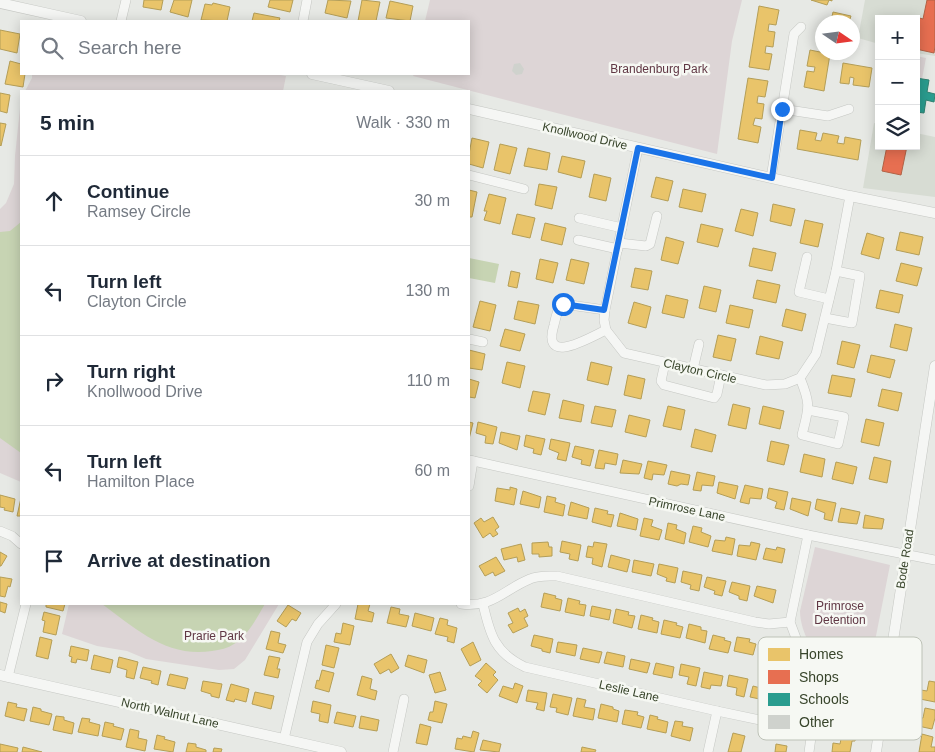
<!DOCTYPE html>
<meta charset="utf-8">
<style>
body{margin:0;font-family:Helvetica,sans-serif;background:#f6f6f7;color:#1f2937}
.controls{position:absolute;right:15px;top:15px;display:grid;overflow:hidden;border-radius:0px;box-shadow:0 2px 12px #0003}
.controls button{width:45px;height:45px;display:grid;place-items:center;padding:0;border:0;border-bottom:1px solid #e0e1e3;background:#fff;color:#1f2937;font:25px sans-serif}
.compass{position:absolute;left:815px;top:15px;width:45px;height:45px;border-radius:50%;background:#fff;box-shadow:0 2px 12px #0003;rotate:103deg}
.stop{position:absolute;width:15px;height:15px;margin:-11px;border:4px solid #1a73e8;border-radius:50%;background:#fff}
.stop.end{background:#1a73e8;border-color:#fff;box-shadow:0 1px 5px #0008}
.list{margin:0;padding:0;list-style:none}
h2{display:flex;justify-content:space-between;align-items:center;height:65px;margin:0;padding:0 20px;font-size:21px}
h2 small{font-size:16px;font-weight:400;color:#747a83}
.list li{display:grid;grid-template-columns:32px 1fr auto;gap:15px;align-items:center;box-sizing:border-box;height:90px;padding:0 20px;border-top:1px solid #e0e1e3}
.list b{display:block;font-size:19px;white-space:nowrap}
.list p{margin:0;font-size:16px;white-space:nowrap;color:#747a83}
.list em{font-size:16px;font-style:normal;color:#747a83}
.icon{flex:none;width:28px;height:28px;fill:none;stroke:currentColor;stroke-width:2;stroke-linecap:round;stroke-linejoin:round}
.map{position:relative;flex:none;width:935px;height:752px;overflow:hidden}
.search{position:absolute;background:#fff;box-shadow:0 2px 12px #0003;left:20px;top:20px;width:450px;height:55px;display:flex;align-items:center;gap:12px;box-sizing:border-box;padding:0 18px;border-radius:0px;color:#747a83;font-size:19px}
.panel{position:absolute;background:#fff;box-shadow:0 2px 12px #0003;left:20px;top:90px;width:450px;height:515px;border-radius:0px}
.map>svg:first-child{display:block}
.built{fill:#d7dcd3}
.green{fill:#ddd5d6}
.water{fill:#c7d4b3}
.homes{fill:#e9c46a;stroke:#b49e57}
.shops{fill:#e76f51;stroke:#b26245}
.schools{fill:#2a9d8f;stroke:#2e8271}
.building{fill:#cfd2cd}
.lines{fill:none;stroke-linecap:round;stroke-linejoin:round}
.minor-casing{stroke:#c5c7c3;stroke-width:10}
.tertiary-casing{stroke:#c5c7c3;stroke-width:11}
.minor{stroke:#f5f6f4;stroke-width:9}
.tertiary{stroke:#f5f6f4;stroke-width:10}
.route{stroke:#1a73e8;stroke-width:6}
.labels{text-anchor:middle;stroke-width:5;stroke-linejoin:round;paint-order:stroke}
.park-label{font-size:12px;fill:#603744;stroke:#f6f8f3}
.street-label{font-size:12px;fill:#37442a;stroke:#f6f8f3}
.key{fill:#f6f8f3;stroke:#bdc2b7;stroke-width:1}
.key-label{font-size:14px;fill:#37442a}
</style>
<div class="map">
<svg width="935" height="752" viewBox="0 0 935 752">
<rect width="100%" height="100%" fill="#e7e9e5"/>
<g class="built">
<path d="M 865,0 L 935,0 L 935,56 L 916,53 L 916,19 L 879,19 L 879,44 L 858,38 Z"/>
<path d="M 874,123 L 879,124 L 879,146 L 916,146 L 916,133 L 935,137 L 935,197 L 863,188 Z"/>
</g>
<g class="green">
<path d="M 430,0 L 742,0 L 732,41 L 717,154 L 413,76 L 414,74 L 469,74 L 469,21 L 425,21 Z"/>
<path d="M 916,56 L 926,58 L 922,79 L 916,78 Z"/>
<path d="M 32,74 L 275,74 L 286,76 L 283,91 L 25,91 L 32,78 Z"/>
<path d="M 21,99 L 21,482 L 0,473 L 0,209 L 6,203 L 14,184 L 15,156 Z"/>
<path d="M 815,547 L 890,565 L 874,646 L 873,672 L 825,674 C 816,655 800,633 800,611 Z"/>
<path d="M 69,604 L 279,604 L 245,660 L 234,669 L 219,670 L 146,659 L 127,651 L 97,646 L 62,634 Z"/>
</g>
<g class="water">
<path d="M 21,222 L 21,453 L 0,438 L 0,232 L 10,231 Z"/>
<path d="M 469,258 L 499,264 L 495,283 L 469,278 Z"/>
<path d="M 102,604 L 265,604 C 257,617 248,636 234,644 C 228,648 220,650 212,651 C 167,658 136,629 102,604 Z"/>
</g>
<g class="homes">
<path d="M 144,0 L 163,0 L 161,10 L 143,7 Z"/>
<path d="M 174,0 L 192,0 L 188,17 L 170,12 Z"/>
<path d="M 270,0 L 293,0 L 290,12 L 268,7 Z"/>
<path d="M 328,0 L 351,1 L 347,18 L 325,13 Z"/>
<path d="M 362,0 L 380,2 L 376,21 L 358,21 Z"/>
<path d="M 811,0 L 832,0 L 832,1 L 829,0 L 827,5 Z"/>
<path d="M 390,1 L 413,6 L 410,21 L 386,18 Z"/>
<path d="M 213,3 L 230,7 L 227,21 L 201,20 L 205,4 L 212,5 Z"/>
<path d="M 759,6 L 779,10 L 776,25 L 769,24 L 768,31 L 775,32 L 773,47 L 766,46 L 765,53 L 772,54 L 769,70 L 749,67 Z"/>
<path d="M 833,12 L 851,16 L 849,22 L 837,22 L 831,21 Z"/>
<path d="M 254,13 L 280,18 L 279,21 L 252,21 Z"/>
<path d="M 0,30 L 20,34 L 17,53 L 0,49 Z"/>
<path d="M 810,50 L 830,54 L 824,91 L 804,87 L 807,71 L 814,72 L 815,67 L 807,66 Z"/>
<path d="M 10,61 L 21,64 L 21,74 L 25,74 L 23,87 L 5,84 Z"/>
<path d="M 843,63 L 872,68 L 869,87 L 853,85 L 854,78 L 850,77 L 849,84 L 840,83 Z"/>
<path d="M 748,78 L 768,81 L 765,97 L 758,96 L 757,103 L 764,104 L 762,119 L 755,118 L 753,125 L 761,127 L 758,143 L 738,139 Z"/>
<path d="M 0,93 L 10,95 L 7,113 L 0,111 Z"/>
<path d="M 0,123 L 6,124 L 1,146 L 0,145 Z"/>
<path d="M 800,130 L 817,133 L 815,140 L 821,141 L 823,133 L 839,136 L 837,143 L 844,144 L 845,137 L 861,140 L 858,160 L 797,149 Z"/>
<path d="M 472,138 L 489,142 L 483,168 L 469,164 L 469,154 Z"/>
<path d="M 500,144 L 517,148 L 510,174 L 494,170 Z"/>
<path d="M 528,148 L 550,153 L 547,170 L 524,166 Z"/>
<path d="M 562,156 L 585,161 L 581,178 L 558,172 Z"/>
<path d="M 594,174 L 611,178 L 606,201 L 589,197 Z"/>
<path d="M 656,177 L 673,181 L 668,201 L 651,197 Z"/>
<path d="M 539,184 L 557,187 L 552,209 L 535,205 Z"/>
<path d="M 683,189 L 706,194 L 702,212 L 679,207 Z"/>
<path d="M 469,190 L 477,192 L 472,217 L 469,217 Z"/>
<path d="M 489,194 L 506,198 L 500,224 L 484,220 L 487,211 L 484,211 Z"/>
<path d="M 773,204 L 795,209 L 791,226 L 770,221 Z"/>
<path d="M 741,209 L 758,213 L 753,236 L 735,231 Z"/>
<path d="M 517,214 L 535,218 L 530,238 L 512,234 Z"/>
<path d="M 805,220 L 823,224 L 818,247 L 800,243 Z"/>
<path d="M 545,223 L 566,228 L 562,245 L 541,240 Z"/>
<path d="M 701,224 L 723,229 L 718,247 L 697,242 Z"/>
<path d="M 900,232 L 923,237 L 919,255 L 896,250 Z"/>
<path d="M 867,233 L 884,238 L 879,259 L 861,254 Z"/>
<path d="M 666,237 L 684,242 L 678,264 L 661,260 Z"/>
<path d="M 753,248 L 776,253 L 772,271 L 749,266 Z"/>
<path d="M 540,259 L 558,263 L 553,283 L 536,279 Z"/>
<path d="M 571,259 L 589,263 L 584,284 L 566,280 Z"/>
<path d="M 901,263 L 922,268 L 917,286 L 896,281 Z"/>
<path d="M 635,268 L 652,271 L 648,290 L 631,287 Z"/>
<path d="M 511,271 L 520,273 L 517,288 L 508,286 Z"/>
<path d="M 757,280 L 780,285 L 776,303 L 753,298 Z"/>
<path d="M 704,286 L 721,290 L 716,312 L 699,308 Z"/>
<path d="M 880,290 L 903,295 L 899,313 L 876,308 Z"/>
<path d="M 666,295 L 688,300 L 684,318 L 662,313 Z"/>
<path d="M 480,301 L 496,305 L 490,331 L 473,327 Z"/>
<path d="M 518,301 L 539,305 L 535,324 L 514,319 Z"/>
<path d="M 634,302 L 651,307 L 646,328 L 628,323 Z"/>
<path d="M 730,305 L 753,310 L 749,328 L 726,323 Z"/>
<path d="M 786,309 L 806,314 L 802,331 L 782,326 Z"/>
<path d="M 895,324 L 912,328 L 907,351 L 890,347 Z"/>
<path d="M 505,329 L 525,334 L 520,351 L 500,346 Z"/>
<path d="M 718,335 L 736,339 L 731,361 L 713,357 Z"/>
<path d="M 760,336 L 783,342 L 779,359 L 756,354 Z"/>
<path d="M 842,341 L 860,345 L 854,368 L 837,364 Z"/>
<path d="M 469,350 L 485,354 L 482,370 L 469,368 Z"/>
<path d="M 871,355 L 895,360 L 890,378 L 867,372 Z"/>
<path d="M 507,362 L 525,366 L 520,388 L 502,383 Z"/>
<path d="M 591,362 L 612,367 L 608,385 L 587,380 Z"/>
<path d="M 628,375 L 645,379 L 641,399 L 624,395 Z"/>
<path d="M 832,375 L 855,379 L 851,397 L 828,393 Z"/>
<path d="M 469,379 L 479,382 L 475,398 L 469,397 Z"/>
<path d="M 882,389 L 902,393 L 898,411 L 878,406 Z"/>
<path d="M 533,391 L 550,394 L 545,415 L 528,411 Z"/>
<path d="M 563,400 L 584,405 L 581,422 L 559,418 Z"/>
<path d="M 733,404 L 750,408 L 746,429 L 728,425 Z"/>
<path d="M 595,406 L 616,410 L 612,427 L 591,423 Z"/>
<path d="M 668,406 L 685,410 L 681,430 L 663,426 Z"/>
<path d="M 763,406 L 784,411 L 780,429 L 759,424 Z"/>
<path d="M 629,415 L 650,420 L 646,437 L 625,432 Z"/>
<path d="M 866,419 L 884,423 L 879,446 L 861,442 Z"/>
<path d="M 469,422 L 473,423 L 469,439 Z"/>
<path d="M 478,422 L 497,427 L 493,444 L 485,443 L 486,436 L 476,433 Z"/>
<path d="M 695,429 L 716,435 L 712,452 L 691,447 Z"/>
<path d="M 501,432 L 520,436 L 517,450 L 499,443 Z"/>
<path d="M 526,435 L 545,439 L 541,455 L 533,453 L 534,449 L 524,446 Z"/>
<path d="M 551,439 L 570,443 L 566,461 L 557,459 L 559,453 L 549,449 Z"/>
<path d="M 771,441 L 789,445 L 784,465 L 767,461 Z"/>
<path d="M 575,446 L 594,450 L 590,466 L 581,464 L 582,460 L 572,457 Z"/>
<path d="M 599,450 L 618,454 L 616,465 L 605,463 L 604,469 L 595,468 Z"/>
<path d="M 804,454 L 825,459 L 822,477 L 800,472 Z"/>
<path d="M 874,457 L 891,461 L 887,483 L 869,479 Z"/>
<path d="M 623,460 L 642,464 L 639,474 L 620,473 Z"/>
<path d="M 648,461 L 667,465 L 664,475 L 653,474 L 652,480 L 644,478 Z"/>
<path d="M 836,462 L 857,467 L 853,484 L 832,479 Z"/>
<path d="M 671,471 L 690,475 L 688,485 L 681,484 L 677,486 L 668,484 Z"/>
<path d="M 697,472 L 715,476 L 713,486 L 702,485 L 701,491 L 693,490 Z"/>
<path d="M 719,482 L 738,486 L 735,499 L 717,493 Z"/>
<path d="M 745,485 L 763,489 L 761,499 L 750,498 L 749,504 L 740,502 Z"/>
<path d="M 510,487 L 517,489 L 514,505 L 495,501 L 497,488 L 510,490 Z"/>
<path d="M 769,488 L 788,492 L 784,510 L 775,508 L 777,502 L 767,498 Z"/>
<path d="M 523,491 L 541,497 L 539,508 L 520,504 Z"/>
<path d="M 0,495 L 15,499 L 13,512 L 4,510 L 5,508 L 0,507 Z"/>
<path d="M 547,496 L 556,498 L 555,502 L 565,505 L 563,516 L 544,512 Z"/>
<path d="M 21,498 L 21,516 L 17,516 Z"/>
<path d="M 792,498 L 811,502 L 808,516 L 790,509 Z"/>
<path d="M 817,499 L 836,503 L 832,521 L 824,519 L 825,513 L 815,509 Z"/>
<path d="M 571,502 L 589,508 L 587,519 L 568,515 Z"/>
<path d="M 595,508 L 608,511 L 607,514 L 614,515 L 611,527 L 592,522 Z"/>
<path d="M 841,508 L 860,512 L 857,524 L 838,522 Z"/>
<path d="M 620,513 L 638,519 L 636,530 L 617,526 Z"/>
<path d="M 865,515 L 884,519 L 882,529 L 863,528 Z"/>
<path d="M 493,517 L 499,527 L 495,530 L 498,534 L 493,537 L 490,533 L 483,538 L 474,523 L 481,518 L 484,522 Z"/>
<path d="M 644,518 L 653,520 L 651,526 L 662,530 L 659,540 L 640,536 Z"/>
<path d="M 668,523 L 677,525 L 676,529 L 686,533 L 684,544 L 665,539 Z"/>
<path d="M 693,526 L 702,528 L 701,532 L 711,536 L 708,547 L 689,542 Z"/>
<path d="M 726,537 L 735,539 L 732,555 L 712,551 L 715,540 L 725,541 Z"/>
<path d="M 562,541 L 581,545 L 578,561 L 569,559 L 570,554 L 560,552 Z"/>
<path d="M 548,542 L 549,547 L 552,547 L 552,556 L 539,557 L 539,554 L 532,554 L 532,543 Z"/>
<path d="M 594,542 L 607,544 L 602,567 L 592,564 L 593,558 L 586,557 L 588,546 L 593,547 Z"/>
<path d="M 751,542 L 760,544 L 756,560 L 737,556 L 739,545 L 750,546 Z"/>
<path d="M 521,544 L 525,560 L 518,562 L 517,557 L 504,560 L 501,549 Z"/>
<path d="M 777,547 L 785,549 L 782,563 L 763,559 L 766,548 L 776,550 Z"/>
<path d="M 0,552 L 7,556 L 1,566 L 0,566 Z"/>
<path d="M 611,555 L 630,560 L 627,572 L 608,567 Z"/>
<path d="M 496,557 L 505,571 L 495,576 L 493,572 L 485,576 L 479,566 Z"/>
<path d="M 634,560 L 654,564 L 651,576 L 632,572 Z"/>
<path d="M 659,564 L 678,568 L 675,583 L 666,581 L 667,578 L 657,574 Z"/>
<path d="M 683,571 L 702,575 L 699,591 L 690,589 L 691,585 L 681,582 Z"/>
<path d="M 0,577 L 12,579 L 10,587 L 8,586 L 5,597 L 0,596 Z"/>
<path d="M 707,577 L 726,581 L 722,596 L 714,594 L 715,591 L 704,587 Z"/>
<path d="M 732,582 L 750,586 L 747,601 L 739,599 L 739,596 L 729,592 Z"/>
<path d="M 757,586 L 776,590 L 773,603 L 754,596 Z"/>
<path d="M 544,593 L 556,596 L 555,598 L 562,600 L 560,611 L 541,607 Z"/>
<path d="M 568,598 L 580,601 L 579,604 L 586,605 L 584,616 L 565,612 Z"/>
<path d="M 0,602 L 7,604 L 5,613 L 0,611 Z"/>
<path d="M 46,604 L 65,604 L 63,611 L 46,607 Z"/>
<path d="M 358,604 L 370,604 L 368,611 L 374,613 L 372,622 L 355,619 Z"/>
<path d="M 288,605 L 301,613 L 296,621 L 292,619 L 286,627 L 277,621 Z"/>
<path d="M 592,606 L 611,610 L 609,620 L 590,616 Z"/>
<path d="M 391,607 L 400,609 L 399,614 L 409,616 L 406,627 L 387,623 Z"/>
<path d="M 518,608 L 520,612 L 525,609 L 528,616 L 524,618 L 528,626 L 513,633 L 508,625 L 513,623 L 508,613 Z"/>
<path d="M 616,609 L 629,612 L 628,615 L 635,616 L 632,628 L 613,623 Z"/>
<path d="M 44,612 L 60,616 L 56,635 L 43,632 L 45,621 L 42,620 Z"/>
<path d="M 415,613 L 434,618 L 431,631 L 412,626 Z"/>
<path d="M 641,615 L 653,618 L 652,620 L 659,622 L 657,633 L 638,629 Z"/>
<path d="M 440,618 L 448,620 L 447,625 L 457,628 L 454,643 L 447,641 L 448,637 L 435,634 Z"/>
<path d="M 664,620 L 677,623 L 676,625 L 683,627 L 680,638 L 661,634 Z"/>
<path d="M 343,623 L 354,626 L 350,645 L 334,642 L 336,633 L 341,634 Z"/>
<path d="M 689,624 L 701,627 L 701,630 L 707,631 L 705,643 L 686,638 Z"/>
<path d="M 271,631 L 280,633 L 278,643 L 286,645 L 283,653 L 266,649 Z"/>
<path d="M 534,635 L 553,639 L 550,653 L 542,651 L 542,649 L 531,646 Z"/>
<path d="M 713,635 L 725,638 L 724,640 L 731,642 L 728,653 L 709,649 Z"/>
<path d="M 40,637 L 52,640 L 48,659 L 36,656 Z"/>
<path d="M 737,637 L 750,639 L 749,642 L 756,644 L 753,655 L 734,651 Z"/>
<path d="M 473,642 L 481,660 L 470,666 L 461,649 Z"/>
<path d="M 558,642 L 577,645 L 575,656 L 556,652 Z"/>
<path d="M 326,645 L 339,648 L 334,668 L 322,665 Z"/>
<path d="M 71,646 L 89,650 L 87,661 L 77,659 L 76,663 L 71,662 L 72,657 L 69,656 Z"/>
<path d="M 583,648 L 602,652 L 599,663 L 580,659 Z"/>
<path d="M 607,652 L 625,656 L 623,667 L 604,663 Z"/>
<path d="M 391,654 L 399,668 L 391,673 L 389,669 L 380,674 L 374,664 Z"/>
<path d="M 94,655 L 113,660 L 110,673 L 91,669 Z"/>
<path d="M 408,655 L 427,660 L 424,673 L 405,666 Z"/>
<path d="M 269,656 L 280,658 L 277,669 L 280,669 L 278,678 L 264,675 Z"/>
<path d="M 119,657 L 138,662 L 134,679 L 126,677 L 127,670 L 117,667 Z"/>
<path d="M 631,659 L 650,663 L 647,673 L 629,669 Z"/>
<path d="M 486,663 L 496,672 L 493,675 L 498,680 L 487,693 L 478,685 L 482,681 L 475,676 Z"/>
<path d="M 656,663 L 674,667 L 672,678 L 653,674 Z"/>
<path d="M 681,664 L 700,668 L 696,686 L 687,684 L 689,677 L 679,675 Z"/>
<path d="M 143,667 L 161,671 L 158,685 L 151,683 L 152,681 L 140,678 Z"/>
<path d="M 322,670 L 334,673 L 329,692 L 315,688 L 317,680 L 319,681 Z"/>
<path d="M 440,672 L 446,690 L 435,693 L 429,675 Z"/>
<path d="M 704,672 L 723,676 L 721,686 L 711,685 L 710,689 L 701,687 Z"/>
<path d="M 170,674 L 188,678 L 185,689 L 167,685 Z"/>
<path d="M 729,675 L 748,679 L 744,697 L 736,695 L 737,688 L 727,686 Z"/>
<path d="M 362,676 L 372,679 L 370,689 L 377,691 L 375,700 L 357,695 Z"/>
<path d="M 203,681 L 222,684 L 219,698 L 211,696 L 211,694 L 201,691 Z"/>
<path d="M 929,681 L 935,682 L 935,702 L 920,699 L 921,690 L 927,691 Z"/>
<path d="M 515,683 L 523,686 L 517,703 L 499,696 L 503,686 L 513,689 Z"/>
<path d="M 231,684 L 249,689 L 246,702 L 235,699 L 234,702 L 226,700 Z"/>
<path d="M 753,686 L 772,691 L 769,701 L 750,697 Z"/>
<path d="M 528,690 L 547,693 L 544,711 L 536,709 L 538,703 L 526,701 Z"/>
<path d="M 255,692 L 274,696 L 271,709 L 252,704 Z"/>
<path d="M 553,694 L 572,698 L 568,715 L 556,712 L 557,708 L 550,707 Z"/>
<path d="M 577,698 L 586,700 L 584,707 L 595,709 L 593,720 L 573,716 Z"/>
<path d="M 313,701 L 331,705 L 328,723 L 319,721 L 320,714 L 311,712 Z"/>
<path d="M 435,701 L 447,704 L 442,723 L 428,720 L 430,712 L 433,712 Z"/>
<path d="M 8,702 L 17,704 L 16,707 L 27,709 L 24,721 L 5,716 Z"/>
<path d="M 601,704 L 613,707 L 613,709 L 619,711 L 617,722 L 598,718 Z"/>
<path d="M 33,707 L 41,709 L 41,711 L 52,714 L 49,725 L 30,721 Z"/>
<path d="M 925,708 L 935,710 L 935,718 L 932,729 L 918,726 L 920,718 L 923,718 Z"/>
<path d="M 625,710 L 638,712 L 637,715 L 644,717 L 641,728 L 622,724 Z"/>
<path d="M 337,712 L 356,716 L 353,727 L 334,723 Z"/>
<path d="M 650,715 L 658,717 L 657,719 L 668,722 L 666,733 L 647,729 Z"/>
<path d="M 56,716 L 64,717 L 64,720 L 74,723 L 72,734 L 53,730 Z"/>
<path d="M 361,716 L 379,720 L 377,731 L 359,728 Z"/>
<path d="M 82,718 L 90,719 L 89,722 L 100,725 L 98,736 L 78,732 Z"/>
<path d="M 675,721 L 683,722 L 682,726 L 693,728 L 690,741 L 671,736 Z"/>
<path d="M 105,722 L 114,724 L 113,726 L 124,729 L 121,740 L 102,736 Z"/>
<path d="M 420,724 L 431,727 L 427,745 L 416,743 Z"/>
<path d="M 130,729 L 139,731 L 138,738 L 147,740 L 145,751 L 126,747 Z"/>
<path d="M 473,731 L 479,733 L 474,752 L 455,749 L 457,738 L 462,739 L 463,736 L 471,738 Z"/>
<path d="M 733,733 L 745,736 L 741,752 L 728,752 Z"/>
<path d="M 842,734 L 856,736 L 855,741 L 852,741 L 850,752 L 832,752 L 833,743 L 840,744 Z"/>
<path d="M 922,734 L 933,737 L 931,747 L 935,747 L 935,752 L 919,752 Z"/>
<path d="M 157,735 L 165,737 L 164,739 L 175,742 L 173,752 L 154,749 Z"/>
<path d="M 483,740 L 501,744 L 499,752 L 480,750 Z"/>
<path d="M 188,743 L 196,744 L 196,747 L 206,750 L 206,752 L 186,752 Z"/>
<path d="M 0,744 L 18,748 L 17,752 L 0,752 Z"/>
<path d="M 776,744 L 787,746 L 786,752 L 775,752 Z"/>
<path d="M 23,747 L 42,752 L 22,752 Z"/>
<path d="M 582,747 L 596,750 L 595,752 L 581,752 Z"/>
<path d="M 214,748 L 222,749 L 221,752 L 213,752 Z"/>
</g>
<g class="shops">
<path d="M 927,0 L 935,0 L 935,46 L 934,53 L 916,49 L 916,19 L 911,19 L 912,16 L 923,19 Z"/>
<path d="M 887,146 L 907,146 L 901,175 L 882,171 Z"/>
</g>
<path class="schools" d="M 916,78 L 929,80 L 927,92 L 935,94 L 934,102 L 926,100 L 924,113 L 916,112 Z"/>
<path class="building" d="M 520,63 L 524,69 L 522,74 L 516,75 L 512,71 L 514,64 Z"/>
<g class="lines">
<defs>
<g id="minor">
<path d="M 121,21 L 126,0"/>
<path d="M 303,21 L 307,0"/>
<path d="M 782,109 L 828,116 L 849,109"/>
<path d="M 638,148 L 605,310 L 604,320 L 606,330 L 624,353 L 766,385 L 785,384 L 800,378 L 816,354 L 836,271 L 850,196"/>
<path d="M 469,175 L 524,189"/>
<path d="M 771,178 L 794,34 L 801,27"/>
<path d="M 579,218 L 622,228"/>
<path d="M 578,240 L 618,249"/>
<path d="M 619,243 L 646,246 L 650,244 L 657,216"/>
<path d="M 807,257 L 799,292 L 829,299"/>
<path d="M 605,310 L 563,304 C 557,309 556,317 554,325 C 541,367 589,338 606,330"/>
<path d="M 825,318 L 852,323 L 860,276 L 836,271"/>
<path d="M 469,339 L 483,342"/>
<path d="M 665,363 L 661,381 L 664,385 L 714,398 L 717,394 L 721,375"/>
<path d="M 693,369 L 699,344"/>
<path d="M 800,378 C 811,405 809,407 802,435 L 838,444 L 844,417 L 808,410"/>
<path d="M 469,460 L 808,535 L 935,560"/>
<path d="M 469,486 L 473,461"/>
<path d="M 0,531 L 12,536 L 21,544"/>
<path d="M 808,535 L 790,622 L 817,694 L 809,752"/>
<path d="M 461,604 C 493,608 503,590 530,579 C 538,575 548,576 557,576 L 755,622 L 769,624 L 790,622"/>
<path d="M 483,604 C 490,635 495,653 525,667 L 717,711 L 812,731"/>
<path d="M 8,677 L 26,604"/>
<path d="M 284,739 L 307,642 L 318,624 L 336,604"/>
<path d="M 393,752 L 404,699"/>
<path d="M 708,752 L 717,711"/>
</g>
<g id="tertiary">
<path d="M 0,3 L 81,21"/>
<path d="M 312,74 L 389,91"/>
<path d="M 469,109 L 850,196 L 935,213"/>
<path d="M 0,675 L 341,752"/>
<path d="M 876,752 L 935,366"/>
</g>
</defs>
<use href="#minor" class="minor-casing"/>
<use href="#tertiary" class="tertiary-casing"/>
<use href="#minor" class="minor"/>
<use href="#tertiary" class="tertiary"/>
</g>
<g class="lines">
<path class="route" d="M 563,304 L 604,310 L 638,148 L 772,178 L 782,109"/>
</g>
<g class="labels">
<g class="park-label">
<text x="659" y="73">Brandenburg Park</text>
<text x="840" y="610">Primrose<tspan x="840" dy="14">Detention</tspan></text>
<text x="214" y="640">Prarie Park</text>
</g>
<g class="street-label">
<text transform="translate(585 136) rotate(13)" y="4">Knollwood Drive</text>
<text transform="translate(700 371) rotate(13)" y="4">Clayton Circle</text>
<text transform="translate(687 509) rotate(12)" y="4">Primrose Lane</text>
<text transform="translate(905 559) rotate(-81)" y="4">Bode Road</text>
<text transform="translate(629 691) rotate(13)" y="4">Leslie Lane</text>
<text transform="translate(170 713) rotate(13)" y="4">North Walnut Lane</text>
</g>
</g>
<rect x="758" y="637" width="164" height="103" rx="8" class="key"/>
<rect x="768" y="648" width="22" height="13" fill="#e9c46a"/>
<rect x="768" y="670" width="22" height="14" fill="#e76f51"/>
<rect x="768" y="693" width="22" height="13" fill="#2a9d8f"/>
<rect x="768" y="715" width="22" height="14" fill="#cfd2cd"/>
<g class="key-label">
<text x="799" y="659">Homes</text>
<text x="799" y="682">Shops</text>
<text x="799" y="704">Schools</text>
<text x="799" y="727">Other</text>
</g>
</svg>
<div class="controls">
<button>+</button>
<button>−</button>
<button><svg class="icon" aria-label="layers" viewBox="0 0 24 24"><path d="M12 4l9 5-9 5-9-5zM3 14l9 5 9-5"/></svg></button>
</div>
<svg class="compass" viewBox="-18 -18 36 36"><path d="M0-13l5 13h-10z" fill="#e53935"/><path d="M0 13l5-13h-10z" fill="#747a83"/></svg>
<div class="stop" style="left:563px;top:304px"></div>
<div class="stop end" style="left:782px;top:109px"></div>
<div class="search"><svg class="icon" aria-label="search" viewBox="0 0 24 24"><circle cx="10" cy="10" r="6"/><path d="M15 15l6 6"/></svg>Search here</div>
<section class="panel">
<h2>5 min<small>Walk · 330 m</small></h2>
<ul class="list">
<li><svg class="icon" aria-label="ahead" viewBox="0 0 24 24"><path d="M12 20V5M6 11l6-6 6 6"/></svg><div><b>Continue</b><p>Ramsey Circle</p></div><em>30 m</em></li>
<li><svg class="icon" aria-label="left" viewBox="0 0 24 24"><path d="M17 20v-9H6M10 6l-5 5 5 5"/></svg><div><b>Turn left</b><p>Clayton Circle</p></div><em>130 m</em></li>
<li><svg class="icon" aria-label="right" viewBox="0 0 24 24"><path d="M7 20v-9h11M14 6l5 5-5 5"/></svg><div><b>Turn right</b><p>Knollwood Drive</p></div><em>110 m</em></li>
<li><svg class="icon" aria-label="left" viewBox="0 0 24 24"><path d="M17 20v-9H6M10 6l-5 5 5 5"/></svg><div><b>Turn left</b><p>Hamilton Place</p></div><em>60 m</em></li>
<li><svg class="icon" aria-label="arrive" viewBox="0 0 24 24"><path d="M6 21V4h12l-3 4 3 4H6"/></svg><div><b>Arrive at destination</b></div></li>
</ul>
</section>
</div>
